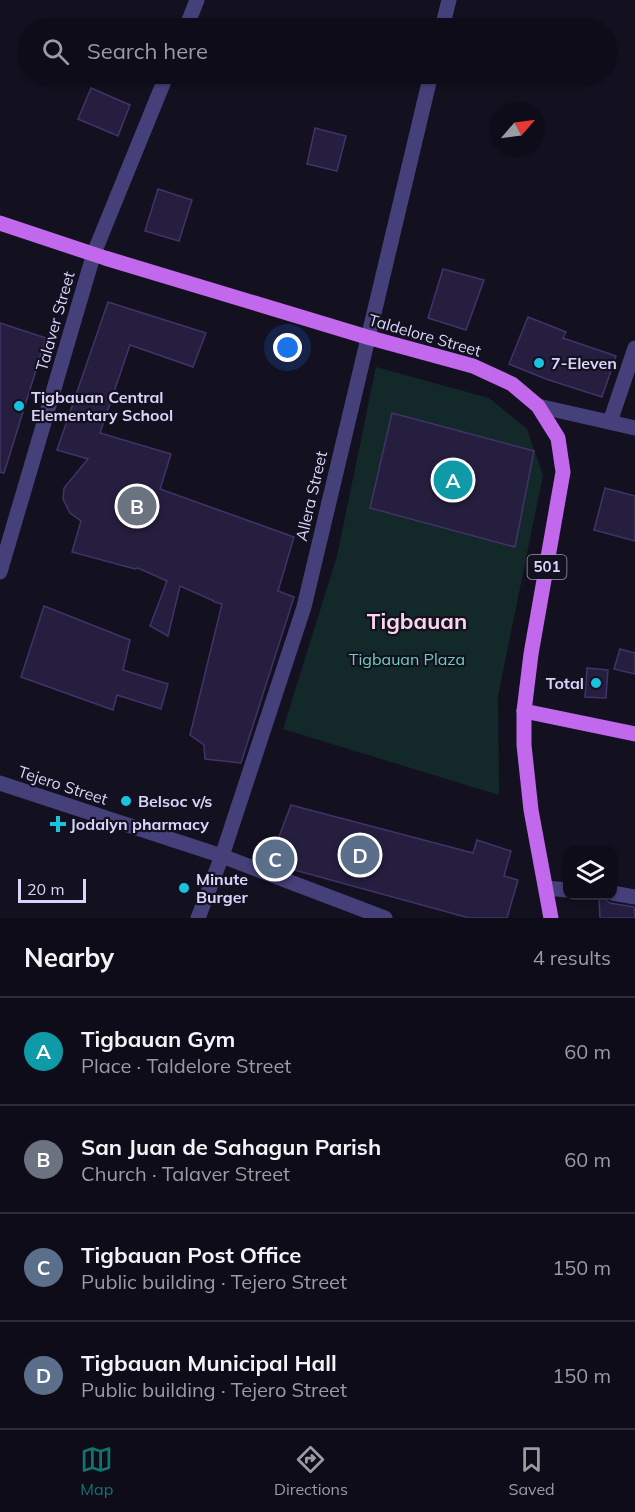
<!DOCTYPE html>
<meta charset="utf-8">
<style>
body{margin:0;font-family:Mulish,sans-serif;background:#1c1a25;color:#f1f3f6}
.controls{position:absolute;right:18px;bottom:18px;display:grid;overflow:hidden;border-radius:12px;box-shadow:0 2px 4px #0004}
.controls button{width:54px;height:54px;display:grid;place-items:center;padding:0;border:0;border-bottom:2px solid #2e2c37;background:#0e0c18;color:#f1f3f6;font:30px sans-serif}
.compass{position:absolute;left:491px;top:102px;width:54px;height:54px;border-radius:50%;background:#0e0c18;box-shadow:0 2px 4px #0004;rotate:62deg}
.scale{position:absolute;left:18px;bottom:15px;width:68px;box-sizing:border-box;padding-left:6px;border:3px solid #dad4fa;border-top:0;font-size:16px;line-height:21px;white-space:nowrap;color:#dad4fa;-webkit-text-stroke:4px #131020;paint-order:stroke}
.you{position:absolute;left:288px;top:348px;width:21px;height:21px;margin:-15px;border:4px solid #fff;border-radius:50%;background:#1a73e8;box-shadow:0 0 0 9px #1a73e833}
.badge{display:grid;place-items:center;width:39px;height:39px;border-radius:50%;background:#0f766e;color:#fff;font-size:20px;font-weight:700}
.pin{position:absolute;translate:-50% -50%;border:3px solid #fff;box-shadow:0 2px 6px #0006}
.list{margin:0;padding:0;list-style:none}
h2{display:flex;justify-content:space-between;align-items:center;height:78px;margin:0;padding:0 24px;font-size:26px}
h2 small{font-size:20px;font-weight:400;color:#9b9ba2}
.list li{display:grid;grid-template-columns:39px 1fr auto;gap:18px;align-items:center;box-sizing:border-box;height:108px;padding:0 24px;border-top:2px solid #2e2c37}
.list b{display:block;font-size:22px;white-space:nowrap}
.list p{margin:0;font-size:20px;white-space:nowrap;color:#9b9ba2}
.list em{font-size:20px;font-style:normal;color:#9b9ba2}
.icon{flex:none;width:33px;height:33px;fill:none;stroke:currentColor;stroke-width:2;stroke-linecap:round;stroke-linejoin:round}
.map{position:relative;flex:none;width:635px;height:918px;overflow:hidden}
.search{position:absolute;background:#0e0c18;box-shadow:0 2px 4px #0004;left:18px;right:18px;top:18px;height:66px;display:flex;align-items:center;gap:15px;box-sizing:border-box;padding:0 21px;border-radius:33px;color:#9b9ba2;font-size:22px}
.sheet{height:510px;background:#0e0c18}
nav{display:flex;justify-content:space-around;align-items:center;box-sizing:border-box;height:84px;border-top:2px solid #2e2c37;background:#0e0c18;font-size:16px;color:#9b9ba2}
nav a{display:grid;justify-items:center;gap:3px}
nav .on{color:#0f766e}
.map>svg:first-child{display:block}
.green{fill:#132929}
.building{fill:#261e3f;stroke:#403368;stroke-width:1.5}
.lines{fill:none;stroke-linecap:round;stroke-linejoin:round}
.minor{stroke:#454079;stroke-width:15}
.major{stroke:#c168ed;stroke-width:15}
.poi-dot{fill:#1bc2df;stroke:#131020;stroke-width:2}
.labels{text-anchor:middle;stroke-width:4.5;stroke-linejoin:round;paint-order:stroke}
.shield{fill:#131020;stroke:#9e99b9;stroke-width:1.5}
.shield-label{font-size:15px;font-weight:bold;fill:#dad4fa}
.street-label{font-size:16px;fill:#dad4fa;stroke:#131020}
.poi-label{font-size:16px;font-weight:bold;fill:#dad4fa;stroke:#131020;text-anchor:start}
.park-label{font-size:16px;fill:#69d1bc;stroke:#131020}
.district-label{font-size:22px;font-weight:bold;fill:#fad6eb;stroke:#131020}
</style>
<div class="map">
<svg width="635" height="918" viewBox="0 0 635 918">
<rect width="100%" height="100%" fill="#131020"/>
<path class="green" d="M 376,367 L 489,398 L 527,429 L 543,475 L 498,696 L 499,795 L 283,729 L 337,556 Z"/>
<g class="building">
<path d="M 91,88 L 130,105 L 118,136 L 78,119 Z"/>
<path d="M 315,128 L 346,136 L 337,171 L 307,164 Z"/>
<path d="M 158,189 L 192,200 L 179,241 L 145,231 Z"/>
<path d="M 443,269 L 484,280 L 466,330 L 428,318 Z"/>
<path d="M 108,302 L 206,333 L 193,367 L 130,345 L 100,433 L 171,454 L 160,489 L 294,537 L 278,591 L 294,597 L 241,763 L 205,759 L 204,745 L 190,735 L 222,604 L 214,602 L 214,601 L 180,586 L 168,636 L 150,626 L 167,581 L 138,568 L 135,569 L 72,552 L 81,521 L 70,513 L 63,499 L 64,488 L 88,459 L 57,450 Z"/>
<path d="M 528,317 L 566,332 L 563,338 L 616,356 L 602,397 L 546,379 L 509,364 Z"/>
<path d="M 0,323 L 46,338 L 4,473 L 0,472 Z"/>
<path d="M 392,413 L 534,451 L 515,547 L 370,508 Z"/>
<path d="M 605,488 L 635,496 L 635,541 L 594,530 Z"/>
<path d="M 44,606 L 130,640 L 123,670 L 168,684 L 161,709 L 117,695 L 113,710 L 21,677 Z"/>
<path d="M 620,649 L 635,653 L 635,674 L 614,669 Z"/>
<path d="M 587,668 L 608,670 L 606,698 L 585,697 Z"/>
<path d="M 291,805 L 473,853 L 477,840 L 511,851 L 504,876 L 518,880 L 507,918 L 469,918 L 269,863 Z"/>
<path d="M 599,899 L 605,899 L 610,903 L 634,907 L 635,918 L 600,918 Z"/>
</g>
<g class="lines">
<g class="minor">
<path d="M 186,28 L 197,0"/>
<path d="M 442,28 L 449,0"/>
<path d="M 538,406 L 635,428"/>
<path d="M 610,422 L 635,348"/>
<path d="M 0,572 L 94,253 L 167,74"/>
<path d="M 0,783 L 222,856 L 385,918"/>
<path d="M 546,888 L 568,890"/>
<path d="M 612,893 L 635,897"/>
<path d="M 198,918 L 222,856 L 304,607 L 431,74"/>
</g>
<g class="major">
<path d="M 0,223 L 105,258 L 367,337 L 473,366 L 512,384 L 538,406 L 558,438 L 563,472 L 531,654 L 524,711 L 524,745 L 531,810 L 551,918"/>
<path d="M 524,711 L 635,734"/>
</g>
</g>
<g class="poi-dot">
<circle cx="539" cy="363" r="6"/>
<circle cx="19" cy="406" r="6"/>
<circle cx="596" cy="683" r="6"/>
<circle cx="126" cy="801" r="6"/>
<path d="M55 815h6v6h6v6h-6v6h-6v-6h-6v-6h6z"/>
<circle cx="184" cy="888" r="6"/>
</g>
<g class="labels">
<rect class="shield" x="527.5" y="555" width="39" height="24" rx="4.5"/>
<g class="shield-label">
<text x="547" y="572">501</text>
</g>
<g class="street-label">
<text transform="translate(55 321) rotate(-74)" y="6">Talaver Street</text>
<text transform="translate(425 335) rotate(16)" y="6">Taldelore Street</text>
<text transform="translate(311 496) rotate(-77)" y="6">Allera Street</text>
<text transform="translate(63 785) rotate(18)" y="6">Tejero Street</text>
</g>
<g class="poi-label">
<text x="551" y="369">7-Eleven</text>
<text x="31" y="403">Tigbauan Central<tspan x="31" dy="18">Elementary School</tspan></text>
<text x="584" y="689" text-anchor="end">Total</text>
<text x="138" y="807">Belsoc v/s</text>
<text x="70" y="830">Jodalyn pharmacy</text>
<text x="196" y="885">Minute<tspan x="196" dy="18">Burger</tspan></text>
</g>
<g class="park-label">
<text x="407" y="665">Tigbauan Plaza</text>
</g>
<g class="district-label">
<text x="417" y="629">Tigbauan</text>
</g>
</g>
</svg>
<div class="controls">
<button><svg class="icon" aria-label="layers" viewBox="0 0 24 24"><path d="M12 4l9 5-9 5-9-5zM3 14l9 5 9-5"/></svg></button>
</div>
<svg class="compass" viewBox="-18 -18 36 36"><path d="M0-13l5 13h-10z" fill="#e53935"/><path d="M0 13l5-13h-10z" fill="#9b9ba2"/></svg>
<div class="scale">20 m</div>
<div class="you"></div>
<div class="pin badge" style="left:453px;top:480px;background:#0f9aa8">A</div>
<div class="pin badge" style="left:137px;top:506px;background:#6b7280">B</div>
<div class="pin badge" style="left:275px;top:859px;background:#5c6f8a">C</div>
<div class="pin badge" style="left:360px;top:855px;background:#5c6f8a">D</div>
<div class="search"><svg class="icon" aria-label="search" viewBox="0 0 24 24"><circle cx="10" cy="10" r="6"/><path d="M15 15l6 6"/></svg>Search here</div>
</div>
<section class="sheet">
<h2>Nearby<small>4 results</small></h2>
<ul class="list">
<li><span class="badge" style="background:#0f9aa8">A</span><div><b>Tigbauan Gym</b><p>Place · Taldelore Street</p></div><em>60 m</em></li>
<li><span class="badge" style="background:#6b7280">B</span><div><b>San Juan de Sahagun Parish</b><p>Church · Talaver Street</p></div><em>60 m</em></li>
<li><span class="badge" style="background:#5c6f8a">C</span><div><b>Tigbauan Post Office</b><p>Public building · Tejero Street</p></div><em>150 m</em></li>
<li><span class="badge" style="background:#5c6f8a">D</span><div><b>Tigbauan Municipal Hall</b><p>Public building · Tejero Street</p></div><em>150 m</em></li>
</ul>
</section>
<nav>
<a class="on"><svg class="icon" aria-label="map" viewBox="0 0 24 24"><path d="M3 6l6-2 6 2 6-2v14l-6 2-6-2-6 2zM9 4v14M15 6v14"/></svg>Map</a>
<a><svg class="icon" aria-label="directions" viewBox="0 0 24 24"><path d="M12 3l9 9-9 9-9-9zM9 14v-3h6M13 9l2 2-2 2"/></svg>Directions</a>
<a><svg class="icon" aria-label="saved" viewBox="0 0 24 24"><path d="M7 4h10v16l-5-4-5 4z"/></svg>Saved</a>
</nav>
